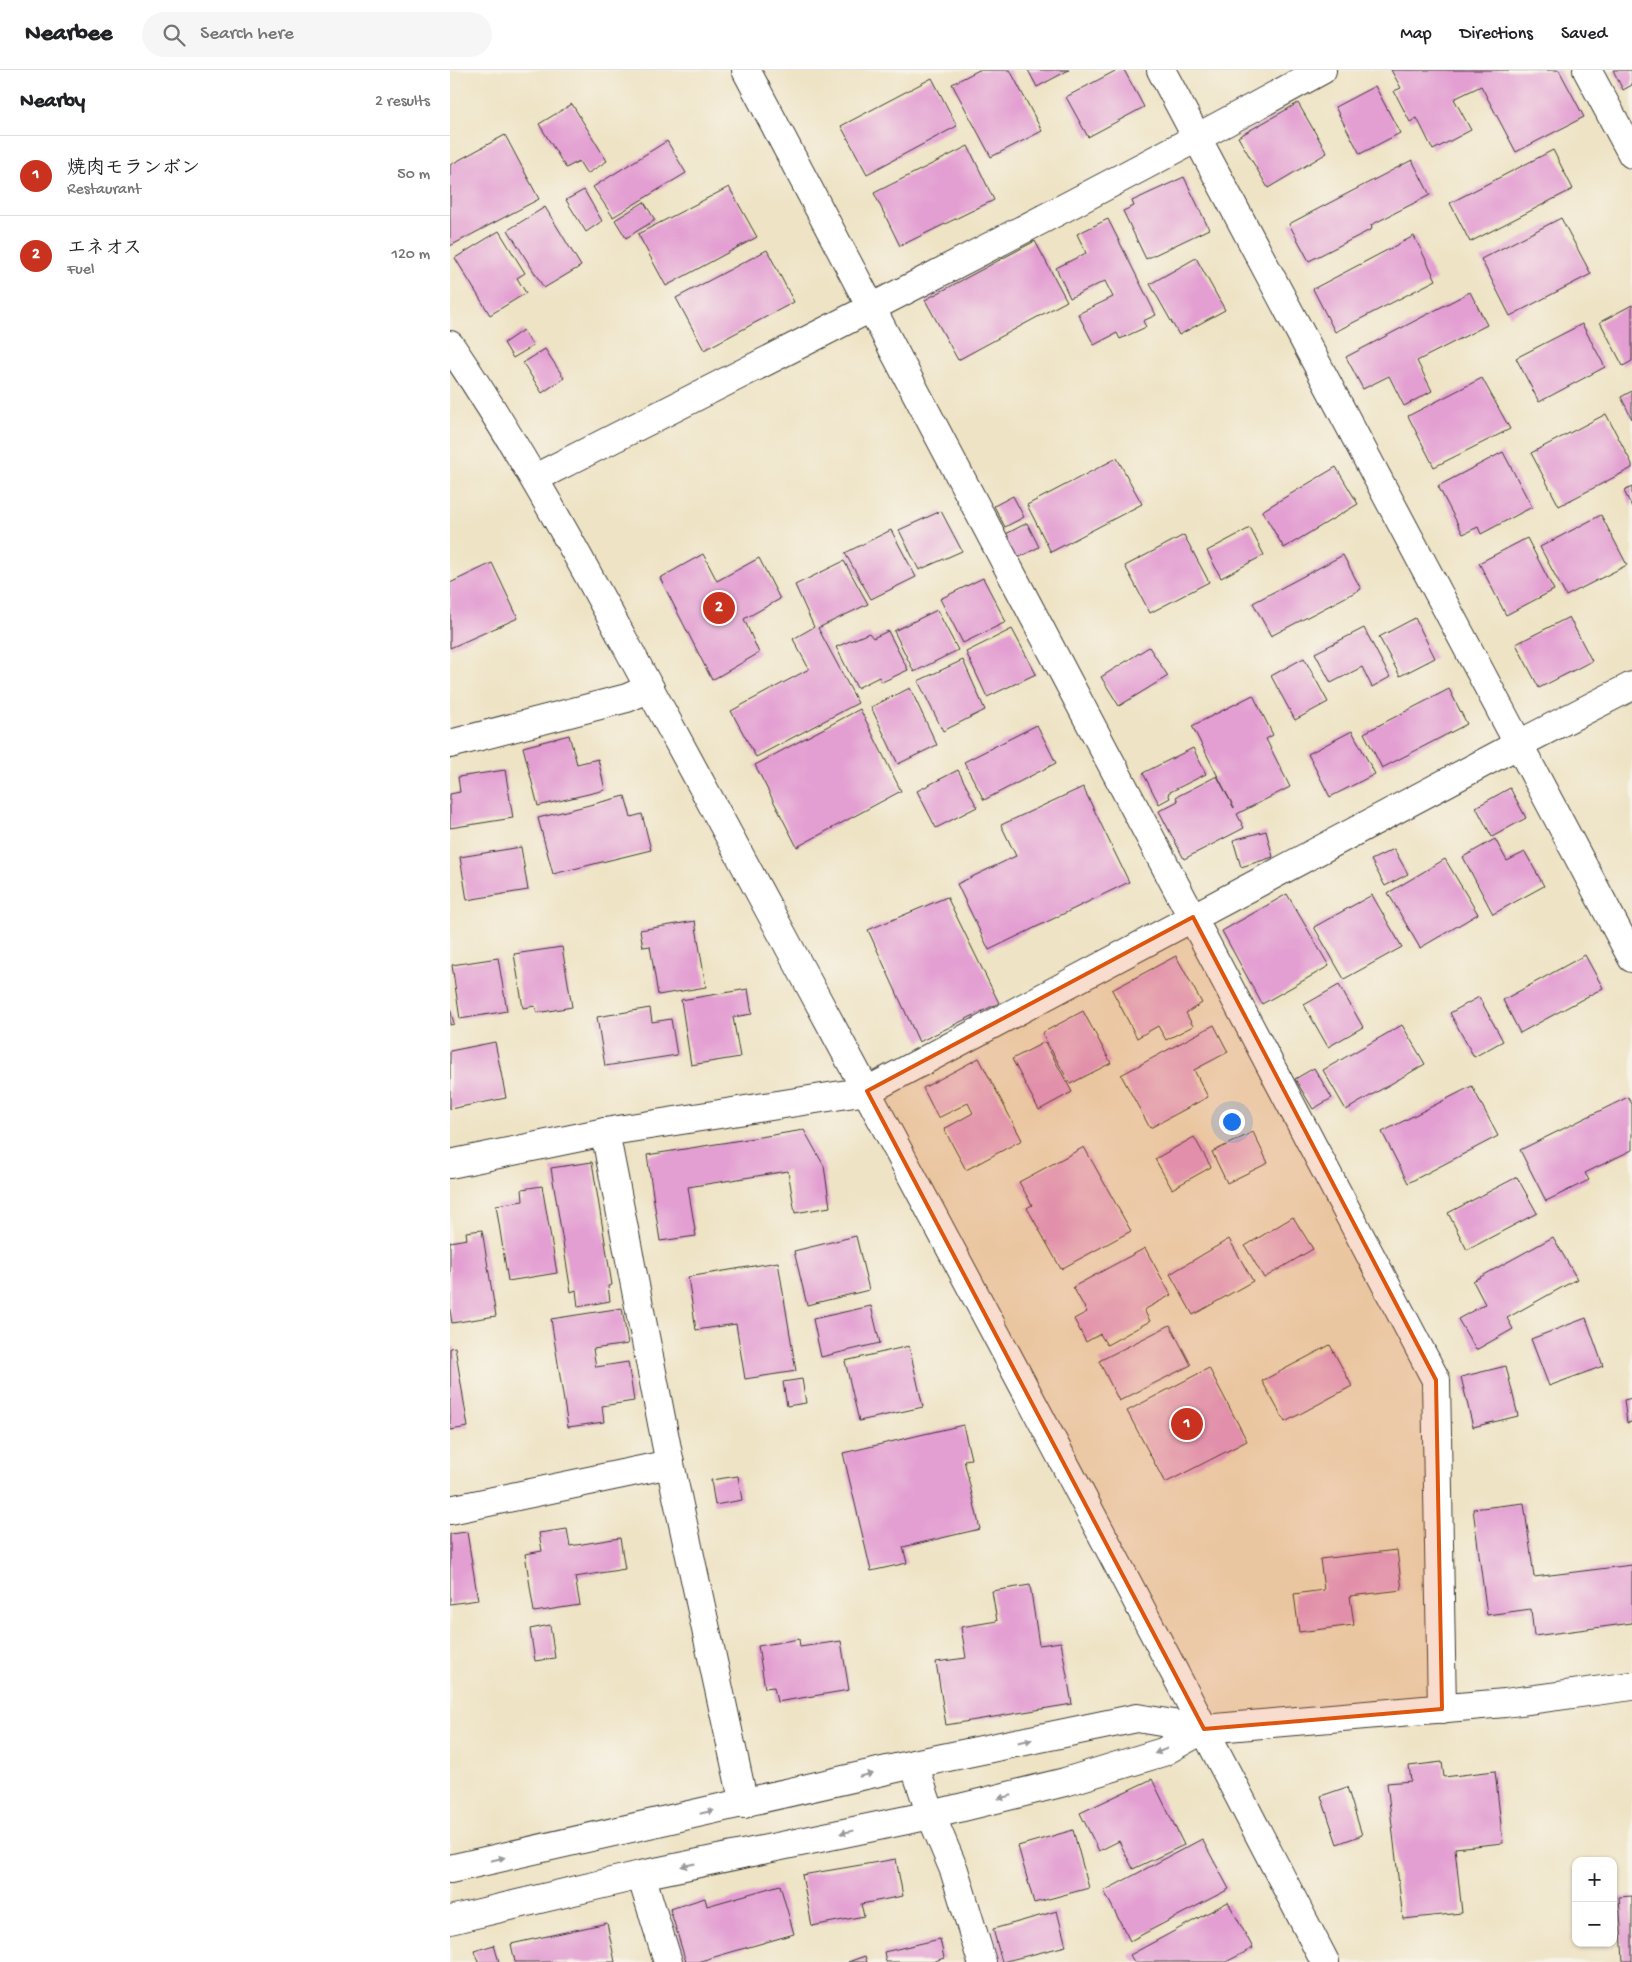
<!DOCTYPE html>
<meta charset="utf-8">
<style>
body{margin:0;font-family:"Gochi Hand","Klee One",sans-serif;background:#f6f6f6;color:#202124}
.controls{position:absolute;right:15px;bottom:15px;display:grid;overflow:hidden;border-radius:10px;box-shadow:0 1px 4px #0004}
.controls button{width:45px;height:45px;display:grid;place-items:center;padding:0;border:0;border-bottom:1px solid #e0e0e0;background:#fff;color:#202124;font:25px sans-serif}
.you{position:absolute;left:781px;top:1051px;width:18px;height:18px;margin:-12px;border:4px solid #fff;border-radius:50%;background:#1a73e8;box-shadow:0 0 0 8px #1a73e833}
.badge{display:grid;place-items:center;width:32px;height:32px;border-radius:50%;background:#c8321e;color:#fff;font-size:16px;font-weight:700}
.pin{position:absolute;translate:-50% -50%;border:2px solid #fff;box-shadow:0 1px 5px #0006}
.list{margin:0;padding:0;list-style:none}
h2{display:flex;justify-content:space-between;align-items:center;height:65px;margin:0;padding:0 20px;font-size:21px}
h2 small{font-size:16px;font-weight:400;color:#757577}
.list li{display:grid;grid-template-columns:32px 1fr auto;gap:15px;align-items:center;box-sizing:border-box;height:80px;padding:0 20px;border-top:1px solid #e0e0e0}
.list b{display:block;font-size:19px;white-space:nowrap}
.list p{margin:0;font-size:16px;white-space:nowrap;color:#757577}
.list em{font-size:16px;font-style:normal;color:#757577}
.icon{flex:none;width:28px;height:28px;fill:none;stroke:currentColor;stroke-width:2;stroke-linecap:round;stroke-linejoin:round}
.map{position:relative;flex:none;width:1182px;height:1892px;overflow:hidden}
header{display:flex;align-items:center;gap:30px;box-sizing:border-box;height:70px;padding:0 25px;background:#fff;border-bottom:1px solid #e0e0e0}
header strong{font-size:24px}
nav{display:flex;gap:28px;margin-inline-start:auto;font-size:18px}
.search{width:350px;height:45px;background:#f6f6f6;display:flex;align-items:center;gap:12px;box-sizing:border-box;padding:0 18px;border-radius:28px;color:#757577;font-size:19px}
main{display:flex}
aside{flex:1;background:#fff}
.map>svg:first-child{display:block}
.building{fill:#e39ed2}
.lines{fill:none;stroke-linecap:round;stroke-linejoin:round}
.minor-casing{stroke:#3c3a35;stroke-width:30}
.minor{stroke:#fff;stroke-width:28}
.oneway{fill:#999}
.marked{fill:#de560d;fill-opacity:0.2;stroke:#de560d;stroke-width:4;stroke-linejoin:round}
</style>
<header>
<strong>Nearbee</strong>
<div class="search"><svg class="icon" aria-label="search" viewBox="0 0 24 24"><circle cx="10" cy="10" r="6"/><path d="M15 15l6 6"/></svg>Search here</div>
<nav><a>Map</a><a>Directions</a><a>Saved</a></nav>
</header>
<main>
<aside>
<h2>Nearby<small>2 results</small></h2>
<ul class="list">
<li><span class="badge">1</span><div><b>焼肉モランボン</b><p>Restaurant</p></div><em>50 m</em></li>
<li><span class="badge">2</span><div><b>エネオス</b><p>Fuel</p></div><em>120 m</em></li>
</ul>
</aside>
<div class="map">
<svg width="1182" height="1892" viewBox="0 0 1182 1892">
<rect width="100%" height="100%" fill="#f7f3e8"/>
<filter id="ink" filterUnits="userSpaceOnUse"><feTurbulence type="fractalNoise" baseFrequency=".02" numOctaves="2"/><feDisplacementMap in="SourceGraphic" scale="10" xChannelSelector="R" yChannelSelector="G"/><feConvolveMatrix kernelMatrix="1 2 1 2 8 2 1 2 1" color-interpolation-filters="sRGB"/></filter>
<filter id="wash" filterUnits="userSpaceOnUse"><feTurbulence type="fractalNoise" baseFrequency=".0096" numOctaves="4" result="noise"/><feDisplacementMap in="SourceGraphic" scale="20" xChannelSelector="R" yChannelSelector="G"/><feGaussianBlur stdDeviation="1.12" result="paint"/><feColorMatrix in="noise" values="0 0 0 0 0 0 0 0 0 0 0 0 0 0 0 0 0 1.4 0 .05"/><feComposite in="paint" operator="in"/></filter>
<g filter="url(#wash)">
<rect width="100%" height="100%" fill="#eee3c5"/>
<g id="blocks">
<g class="building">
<path d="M 529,0 L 560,0 L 592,61 L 541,87 L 502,14 Z"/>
<path d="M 578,0 L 619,0 L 587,17 Z"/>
<path d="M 667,0 L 674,0 L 694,37 L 638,67 L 616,27 Z"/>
<path d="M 941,0 L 1109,0 L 1134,47 L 1066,82 L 1031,16 L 1004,29 L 1021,60 L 983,80 L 967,48 L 960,52 L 944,21 L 951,18 Z"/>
<path d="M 1163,0 L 1182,0 L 1182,15 L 1173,20 Z"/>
<path d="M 482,8 L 507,56 L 417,104 L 391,56 Z"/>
<path d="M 925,16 L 950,63 L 910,84 L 885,37 Z"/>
<path d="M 848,33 L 877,83 L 818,118 L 788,67 Z"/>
<path d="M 122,34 L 157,91 L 137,104 L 129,91 L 116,98 L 89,54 Z"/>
<path d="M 55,65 L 89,129 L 0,176 L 0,95 Z"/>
<path d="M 217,71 L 236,103 L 163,147 L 143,117 Z"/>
<path d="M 518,76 L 544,130 L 450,176 L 424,123 Z"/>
<path d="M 1103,80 L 1123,119 L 1020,172 L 1000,133 Z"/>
<path d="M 962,90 L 980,125 L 921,155 L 922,159 L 859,191 L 839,154 Z"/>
<path d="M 734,107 L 759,159 L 696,189 L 673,141 L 684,136 L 682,131 Z"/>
<path d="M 279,117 L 307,167 L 216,216 L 188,164 Z"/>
<path d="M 134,120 L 152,151 L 136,162 L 116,130 Z"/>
<path d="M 194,132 L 205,150 L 176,168 L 165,150 Z"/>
<path d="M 95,137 L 131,196 L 94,218 L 58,160 Z"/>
<path d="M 1111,148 L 1141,204 L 1060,246 L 1031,189 Z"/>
<path d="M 658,149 L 706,245 L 693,251 L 696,257 L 670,269 L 667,263 L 644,275 L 628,244 L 663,227 L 655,211 L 620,228 L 606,198 L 636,183 L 627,164 Z"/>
<path d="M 49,161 L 75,203 L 67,208 L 76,223 L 40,245 L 5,188 Z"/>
<path d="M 964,166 L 986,210 L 885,262 L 863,219 Z"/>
<path d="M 585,171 L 617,231 L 508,290 L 475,230 Z"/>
<path d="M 317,180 L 344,232 L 254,280 L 226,228 Z"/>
<path d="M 746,188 L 775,240 L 729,265 L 700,214 Z"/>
<path d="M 1020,222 L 1037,255 L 967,291 L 982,321 L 954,336 L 939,306 L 913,319 L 896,287 Z"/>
<path d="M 1182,235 L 1182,291 L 1173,296 L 1150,252 Z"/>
<path d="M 1132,254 L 1155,297 L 1089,332 L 1066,288 Z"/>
<path d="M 73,260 L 83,276 L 63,288 L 54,273 Z"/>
<path d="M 95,279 L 114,308 L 92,323 L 73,293 Z"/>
<path d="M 1032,308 L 1060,359 L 984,397 L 958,346 Z"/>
<path d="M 1182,321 L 1182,349 L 1171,327 Z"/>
<path d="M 1156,344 L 1182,394 L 1182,398 L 1109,436 L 1081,383 Z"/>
<path d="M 1053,382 L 1082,437 L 1031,464 L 1028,457 L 1013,464 L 988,416 Z"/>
<path d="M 667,388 L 692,434 L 601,482 L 577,435 Z"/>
<path d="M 886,397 L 908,434 L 834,478 L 812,441 Z"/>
<path d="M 1182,417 L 1182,437 L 1174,421 Z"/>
<path d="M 563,426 L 574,447 L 555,457 L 544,436 Z"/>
<path d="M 491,441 L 512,481 L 469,500 L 449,460 Z"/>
<path d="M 1151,445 L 1177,495 L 1116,526 L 1090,477 Z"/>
<path d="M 577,453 L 589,477 L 564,490 L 552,466 Z"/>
<path d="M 800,458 L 814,485 L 771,508 L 757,481 Z"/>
<path d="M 441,460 L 466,507 L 421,529 L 395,483 Z"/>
<path d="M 734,465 L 759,512 L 700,543 L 675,496 Z"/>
<path d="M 1077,468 L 1104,520 L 1056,545 L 1029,493 Z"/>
<path d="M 253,484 L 267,511 L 309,488 L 330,529 L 294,549 L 309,583 L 262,610 L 210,508 Z"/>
<path d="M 893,485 L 911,519 L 821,566 L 803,533 Z"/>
<path d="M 394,491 L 418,534 L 368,558 L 408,633 L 306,687 L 281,641 L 359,599 L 343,569 L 364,557 L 345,515 Z"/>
<path d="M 42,493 L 68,548 L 0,578 L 0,513 Z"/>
<path d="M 533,508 L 556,552 L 513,573 L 490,529 Z"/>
<path d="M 487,540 L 508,580 L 464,602 L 444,561 Z"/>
<path d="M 1119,547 L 1142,591 L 1089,618 L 1066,574 Z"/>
<path d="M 965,548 L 985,588 L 950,606 L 929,567 Z"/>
<path d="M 914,558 L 940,607 L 922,617 L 912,597 L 881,613 L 865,583 Z"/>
<path d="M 562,559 L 586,604 L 537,627 L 516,582 Z"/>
<path d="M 438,561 L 458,600 L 432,612 L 429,607 L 407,618 L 386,577 L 419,563 L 423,568 Z"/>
<path d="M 699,577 L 718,606 L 669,636 L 651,607 Z"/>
<path d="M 854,588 L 878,632 L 845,650 L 821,606 Z"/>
<path d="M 513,590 L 535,640 L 493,661 L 468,611 Z"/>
<path d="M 460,618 L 487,675 L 448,694 L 421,637 Z"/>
<path d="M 999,619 L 1017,654 L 932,698 L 914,663 Z"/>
<path d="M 803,625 L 823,665 L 816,669 L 840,717 L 787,744 L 794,758 L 734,789 L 709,741 L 728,731 L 726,727 L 767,706 L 784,738 L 742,656 Z"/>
<path d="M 410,639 L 451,721 L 347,777 L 305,695 Z"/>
<path d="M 587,655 L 606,693 L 534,730 L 514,692 Z"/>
<path d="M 902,661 L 925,704 L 880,727 L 858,684 Z"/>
<path d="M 119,665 L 127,694 L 148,689 L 155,720 L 88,736 L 73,677 Z"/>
<path d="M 743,678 L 756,704 L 718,723 L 720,728 L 709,734 L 693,703 Z"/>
<path d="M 55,700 L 63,748 L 0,758 L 0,724 L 10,722 L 8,707 Z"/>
<path d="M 508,700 L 527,737 L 486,758 L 467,721 Z"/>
<path d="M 633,717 L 679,812 L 539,880 L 507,814 L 566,786 L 551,755 Z"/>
<path d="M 1060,718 L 1076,748 L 1042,767 L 1026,737 Z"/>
<path d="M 175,726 L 181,747 L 192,744 L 201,780 L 103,804 L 88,748 Z"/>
<path d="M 816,761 L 823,787 L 791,797 L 783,770 Z"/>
<path d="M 1045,769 L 1057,791 L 1075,782 L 1094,816 L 1043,844 L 1013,787 Z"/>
<path d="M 71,777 L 78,820 L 17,830 L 10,787 Z"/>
<path d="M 944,779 L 958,804 L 935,816 L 921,790 Z"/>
<path d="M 995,789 L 1028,844 L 970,878 L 938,823 Z"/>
<path d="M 837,824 L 879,896 L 812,934 L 772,861 Z"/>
<path d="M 922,825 L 952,877 L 894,909 L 864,857 Z"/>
<path d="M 497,827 L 549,933 L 469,972 L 418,860 Z"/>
<path d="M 245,851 L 256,917 L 208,925 L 200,876 L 193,877 L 190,860 Z"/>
<path d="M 112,877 L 122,937 L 87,943 L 85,936 L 73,938 L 64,884 Z"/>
<path d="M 1135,885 L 1153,918 L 1070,963 L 1053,930 Z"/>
<path d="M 726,886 L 752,933 L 736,943 L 743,956 L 716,970 L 708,956 L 687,968 L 662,920 Z"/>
<path d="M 48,888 L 57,941 L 10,949 L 2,895 Z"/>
<path d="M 889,915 L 913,957 L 878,977 L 854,935 Z"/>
<path d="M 298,919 L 302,944 L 283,947 L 290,987 L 241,995 L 231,930 Z"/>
<path d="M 1029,927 L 1053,971 L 1024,987 L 1000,943 Z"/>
<path d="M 0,938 L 4,954 L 0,955 Z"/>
<path d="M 200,938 L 202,952 L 221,949 L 227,985 L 155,996 L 147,947 Z"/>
<path d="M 633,941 L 661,993 L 620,1014 L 592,963 Z"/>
<path d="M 764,955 L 778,982 L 744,1000 L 758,1027 L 700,1058 L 671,1005 Z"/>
<path d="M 952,955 L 975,994 L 896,1040 L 873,1000 Z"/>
<path d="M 45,972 L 56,1028 L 0,1039 L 0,981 Z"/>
<path d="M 595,972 L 622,1022 L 589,1040 L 562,989 Z"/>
<path d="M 529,988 L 572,1070 L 516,1100 L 494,1059 L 523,1043 L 518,1033 L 488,1048 L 473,1018 Z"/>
<path d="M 864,998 L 882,1028 L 863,1039 L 845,1009 Z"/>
<path d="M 1022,1016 L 1048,1066 L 958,1113 L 932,1062 Z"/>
<path d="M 1178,1027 L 1182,1034 L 1182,1080 L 1135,1103 L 1139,1110 L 1096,1131 L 1070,1080 Z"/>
<path d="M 354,1060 L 374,1096 L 380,1137 L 345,1143 L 338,1101 L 238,1117 L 246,1166 L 210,1171 L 197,1085 Z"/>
<path d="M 803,1062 L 818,1093 L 777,1113 L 762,1082 Z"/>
<path d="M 744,1067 L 761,1097 L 722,1119 L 705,1089 Z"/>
<path d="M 634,1077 L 681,1161 L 611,1199 L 577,1138 L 582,1135 L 569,1112 Z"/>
<path d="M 142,1092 L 162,1215 L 158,1216 L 160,1231 L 128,1237 L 126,1220 L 121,1222 L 101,1098 Z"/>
<path d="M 1067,1107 L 1087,1143 L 1017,1180 L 998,1143 Z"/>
<path d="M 92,1116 L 107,1203 L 58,1211 L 46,1135 L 73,1131 L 72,1119 Z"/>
<path d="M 843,1147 L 863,1179 L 814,1208 L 795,1176 Z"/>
<path d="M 32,1160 L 46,1246 L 2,1253 L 0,1240 L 0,1172 L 17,1169 L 16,1162 Z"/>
<path d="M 406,1166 L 419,1220 L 357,1235 L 344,1181 Z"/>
<path d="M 1103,1167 L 1127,1209 L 1057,1248 L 1063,1259 L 1026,1280 L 1008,1249 L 1035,1234 L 1023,1211 Z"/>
<path d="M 779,1169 L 803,1211 L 743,1245 L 720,1204 Z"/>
<path d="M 695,1178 L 721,1225 L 694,1240 L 700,1251 L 657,1275 L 650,1264 L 636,1272 L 624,1249 L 637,1242 L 623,1217 Z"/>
<path d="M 328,1192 L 346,1301 L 295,1309 L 286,1254 L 246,1260 L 238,1207 Z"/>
<path d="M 421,1236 L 430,1273 L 371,1287 L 363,1249 Z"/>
<path d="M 172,1238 L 178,1274 L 143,1279 L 146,1297 L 178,1292 L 184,1331 L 152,1336 L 154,1352 L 118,1357 L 101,1249 Z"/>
<path d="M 1136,1248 L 1153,1296 L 1099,1316 L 1081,1269 Z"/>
<path d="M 720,1255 L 741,1295 L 669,1331 L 649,1291 Z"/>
<path d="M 880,1275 L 902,1316 L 835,1352 L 812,1311 Z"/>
<path d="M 459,1276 L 473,1337 L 409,1351 L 395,1291 Z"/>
<path d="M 5,1277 L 18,1357 L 0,1360 L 0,1278 Z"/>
<path d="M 1056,1296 L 1068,1346 L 1023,1357 L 1011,1307 Z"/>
<path d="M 759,1298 L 797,1371 L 715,1413 L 677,1341 Z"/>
<path d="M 352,1309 L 356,1333 L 337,1336 L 333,1312 Z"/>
<path d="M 1182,1328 L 1182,1352 L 1177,1353 L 1174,1330 Z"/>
<path d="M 513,1355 L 521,1389 L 514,1390 L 530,1459 L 453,1477 L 457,1493 L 421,1501 L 393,1383 Z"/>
<path d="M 288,1406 L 292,1430 L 265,1435 L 261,1410 Z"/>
<path d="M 1074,1433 L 1084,1507 L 1182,1495 L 1182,1553 L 1084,1566 L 1081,1539 L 1037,1545 L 1023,1439 Z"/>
<path d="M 117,1459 L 120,1476 L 170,1468 L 175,1499 L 125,1507 L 130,1535 L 84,1542 L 75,1484 L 92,1481 L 89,1463 Z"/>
<path d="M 17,1462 L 28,1530 L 0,1534 L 0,1464 Z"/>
<path d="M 947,1480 L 952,1520 L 900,1526 L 904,1555 L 849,1562 L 844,1524 L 874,1520 L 870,1489 Z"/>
<path d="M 580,1515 L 589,1575 L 611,1572 L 622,1634 L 496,1655 L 486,1592 L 516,1588 L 511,1557 L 547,1551 L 542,1521 Z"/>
<path d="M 100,1555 L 105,1588 L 85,1591 L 80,1559 Z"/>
<path d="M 349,1569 L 350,1577 L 391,1571 L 399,1620 L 327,1632 L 324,1617 L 315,1618 L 308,1576 Z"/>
<path d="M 992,1692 L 994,1707 L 1045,1701 L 1053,1773 L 1005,1778 L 1012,1843 L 953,1849 L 937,1713 L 961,1711 L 959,1696 Z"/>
<path d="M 702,1709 L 734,1775 L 683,1799 L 669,1771 L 649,1781 L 630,1743 Z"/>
<path d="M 897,1717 L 912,1765 L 887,1774 L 871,1726 Z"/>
<path d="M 623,1760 L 639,1818 L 584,1833 L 568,1776 Z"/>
<path d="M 752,1769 L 779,1819 L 680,1871 L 654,1821 Z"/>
<path d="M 446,1789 L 453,1826 L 411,1834 L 414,1846 L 362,1856 L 352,1805 Z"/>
<path d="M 330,1815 L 344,1864 L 247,1892 L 236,1892 L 220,1839 L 255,1828 L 257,1836 Z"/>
<path d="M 1182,1826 L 1182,1891 L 1173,1891 L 1169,1827 Z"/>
<path d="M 778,1832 L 803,1878 L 776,1892 L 684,1892 L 680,1885 Z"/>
<path d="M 607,1841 L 616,1876 L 552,1892 L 543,1859 Z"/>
<path d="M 157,1853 L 165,1892 L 65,1892 L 61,1874 Z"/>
<path d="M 490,1869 L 494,1888 L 482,1892 L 436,1892 L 434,1882 Z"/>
<path d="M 44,1875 L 49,1892 L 28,1892 L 24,1881 Z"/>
<path d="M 415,1886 L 417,1892 L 398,1892 Z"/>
</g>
</g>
</g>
<g filter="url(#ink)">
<use href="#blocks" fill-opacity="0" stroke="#3c3a35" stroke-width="1"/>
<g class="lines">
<defs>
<g id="minor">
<path d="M 296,0 L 986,1310 L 992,1639"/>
<path d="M 711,0 L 1182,888"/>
<path d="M 1137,0 L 1182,84"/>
<path d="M 0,275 C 64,369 119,469 173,569 C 226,667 279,765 331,862 C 515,1204 697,1547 875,1892"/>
<path d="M 85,408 C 349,275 613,142 872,0"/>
<path d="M 0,674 L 177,628 L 200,618"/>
<path d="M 155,1062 L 220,1394 L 294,1734"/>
<path d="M 0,1094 L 155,1062 L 417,1021 L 1069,674 L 1182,616"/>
<path d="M 0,1440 L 220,1394"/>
<path d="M 464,1694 L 481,1745 L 504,1800 L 532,1892"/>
<path d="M 0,1799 L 464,1694 L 687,1648 L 754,1659 L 1055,1633 L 1182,1616"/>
<path d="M 191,1805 L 218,1892"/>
<path d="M 0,1850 L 191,1805 L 481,1745 L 615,1712 L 713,1682 L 754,1659"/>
</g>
</defs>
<use href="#minor" class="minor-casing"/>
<use href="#minor" class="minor"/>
</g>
<defs><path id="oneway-solid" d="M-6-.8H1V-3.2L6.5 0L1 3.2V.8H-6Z" transform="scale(1.25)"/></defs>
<g class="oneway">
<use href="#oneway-solid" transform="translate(575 1671) rotate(-12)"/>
<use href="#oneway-solid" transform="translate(711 1681) rotate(158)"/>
<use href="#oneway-solid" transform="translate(416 1705) rotate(-13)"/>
<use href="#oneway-solid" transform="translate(555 1727) rotate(166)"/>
<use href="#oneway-solid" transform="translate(257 1742) rotate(-13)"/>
<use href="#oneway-solid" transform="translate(397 1762) rotate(168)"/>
<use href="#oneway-solid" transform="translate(48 1789) rotate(-13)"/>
<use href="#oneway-solid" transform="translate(238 1795) rotate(168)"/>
</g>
</g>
<path class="marked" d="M 743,847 L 986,1310 L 992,1639 L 754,1659 L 417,1021 Z"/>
</svg>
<div class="controls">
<button>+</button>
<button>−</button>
</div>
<div class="you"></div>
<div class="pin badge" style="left:737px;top:1354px">1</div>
<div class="pin badge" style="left:269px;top:538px">2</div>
</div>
</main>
